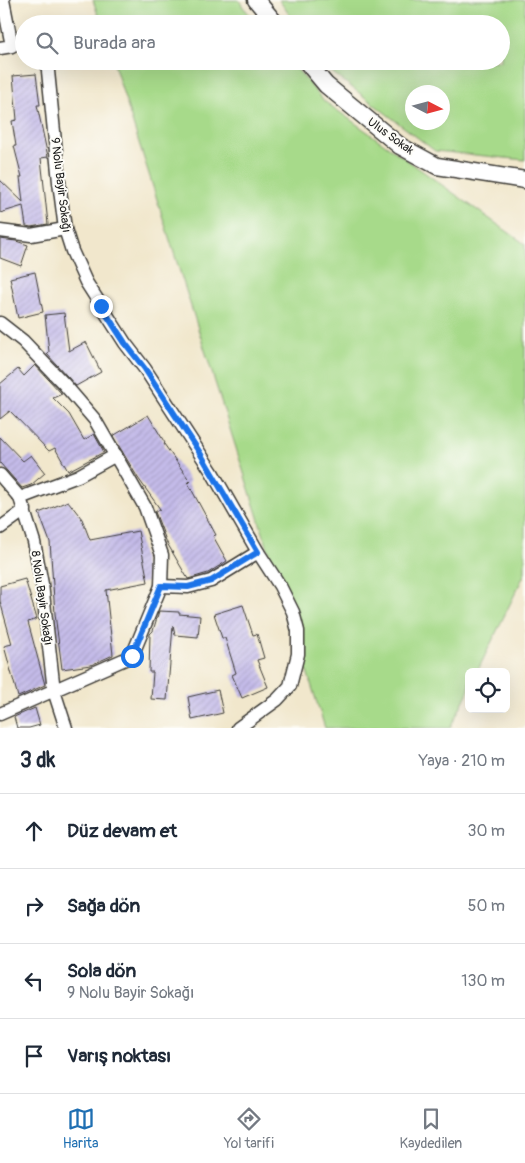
<!DOCTYPE html>
<html lang="tr">
<meta charset="utf-8">
<style>
body{margin:0;font-family:Pangolin,sans-serif;background:#f2f2f3;color:#1f2937}
.controls{position:absolute;right:15px;bottom:15px;display:grid;overflow:hidden;border-radius:8px;box-shadow:0 5px 20px #0002}
.controls button{width:45px;height:45px;display:grid;place-items:center;padding:0;border:0;border-bottom:1px solid #e0e1e3;background:#fff;color:#1f2937;font:25px sans-serif}
.compass{position:absolute;left:405px;top:85px;width:45px;height:45px;border-radius:50%;background:#fff;box-shadow:0 5px 20px #0002;rotate:96deg}
.stop{position:absolute;width:15px;height:15px;margin:-11px;border:4px solid #1a73e8;border-radius:50%;background:#fff}
.stop.end{background:#1a73e8;border-color:#fff;box-shadow:0 1px 5px #0008}
.list{margin:0;padding:0;list-style:none}
h2{display:flex;justify-content:space-between;align-items:center;height:65px;margin:0;padding:0 20px;font-size:21px}
h2 small{font-size:16px;font-weight:400;color:#747a83}
.list li{display:grid;grid-template-columns:32px 1fr auto;gap:15px;align-items:center;box-sizing:border-box;height:75px;padding:0 20px;border-top:1px solid #e0e1e3}
.list b{display:block;font-size:19px;white-space:nowrap}
.list p{margin:0;font-size:16px;white-space:nowrap;color:#747a83}
.list em{font-size:16px;font-style:normal;color:#747a83}
.icon{flex:none;width:28px;height:28px;fill:none;stroke:currentColor;stroke-width:2;stroke-linecap:round;stroke-linejoin:round}
.map{position:relative;flex:none;width:525px;height:728px;overflow:hidden}
.search{position:absolute;background:#fff;box-shadow:0 5px 20px #0002;left:15px;right:15px;top:15px;height:55px;display:flex;align-items:center;gap:12px;box-sizing:border-box;padding:0 18px;border-radius:28px;color:#747a83;font-size:19px}
.sheet{height:365px;background:#fff}
nav{display:flex;justify-content:space-around;align-items:center;box-sizing:border-box;height:70px;border-top:1px solid #e0e1e3;background:#fff;font-size:14px;color:#747a83}
nav a{display:grid;justify-items:center;gap:2px}
nav .on{color:#1f6fb2}
.map>svg:first-child{display:block}
.green{fill:#a7da8a;stroke:#627b53;fill-rule:evenodd}
.building{fill:url(#building-hatch)}
.lines{fill:none;stroke-linecap:round;stroke-linejoin:round}
.minor-casing{stroke:#3c3a36;stroke-width:15}
.tertiary-casing{stroke:#3c3a36;stroke-width:19}
.minor{stroke:#fff;stroke-width:12}
.tertiary{stroke:#fff;stroke-width:16}
.route{stroke:#1a73e8;stroke-width:6}
.labels{text-anchor:middle;stroke-width:4;stroke-linejoin:round;paint-order:stroke}
.street-label{font-size:12px;fill:#1c1c1c;stroke:#fdfcf7}
</style>
<div class="map">
<svg width="525" height="728" viewBox="0 0 525 728">
<defs>
<pattern id="building-hatch" width="6" height="6" patternUnits="userSpaceOnUse" patternTransform="scale(1.25)"><rect width="6" height="6" fill="#c4bbe9"/><path d="M-1 1l2-2M0 6l6-6M5 7l2-2" fill="none" stroke="#a8a0c7"/></pattern>
</defs>
<rect width="100%" height="100%" fill="#fdfcf7"/>
<filter id="ink" filterUnits="userSpaceOnUse"><feTurbulence type="fractalNoise" baseFrequency=".02" numOctaves="2"/><feDisplacementMap in="SourceGraphic" scale="10" xChannelSelector="R" yChannelSelector="G"/><feConvolveMatrix kernelMatrix="1 2 1 2 8 2 1 2 1" color-interpolation-filters="sRGB"/></filter>
<filter id="wash" filterUnits="userSpaceOnUse"><feTurbulence type="fractalNoise" baseFrequency=".0096" numOctaves="4" result="noise"/><feDisplacementMap in="SourceGraphic" scale="20" xChannelSelector="R" yChannelSelector="G"/><feGaussianBlur stdDeviation="1.12" result="paint"/><feColorMatrix in="noise" values="0 0 0 0 0 0 0 0 0 0 0 0 0 0 0 0 0 1.4 0 .05"/><feComposite in="paint" operator="in"/></filter>
<g filter="url(#wash)">
<rect width="100%" height="100%" fill="#f1e7cc"/>
<g class="green">
<path d="M 93,0 L 239,0 L 243,7 L 258,24 L 101,24 Z"/>
<path d="M 279,0 L 525,0 L 525,160 L 435,151 L 328,69 L 322,61 L 501,61 L 501,24 L 296,24 ZM 442,92 L 442,122 L 412,122 L 412,92 Z"/>
<path d="M 113,61 L 290,61 L 324,101 L 525,244 L 525,573 L 477,672 L 469,672 L 469,690 L 450,728 L 325,728 Z"/>
</g>
<g id="blocks">
<g class="building">
<path d="M 36,74 L 40,105 L 37,105 L 48,157 L 41,158 L 48,224 L 31,227 L 26,226 L 23,206 L 0,213 L 0,180 L 23,202 L 20,177 L 22,177 L 14,146 L 16,146 L 12,121 L 17,120 L 13,76 Z"/>
<path d="M 0,239 L 16,241 L 28,245 L 21,266 L 0,258 Z"/>
<path d="M 35,272 L 43,312 L 18,318 L 10,278 Z"/>
<path d="M 64,313 L 69,351 L 86,342 L 101,372 L 76,386 L 47,354 L 49,352 L 45,315 Z"/>
<path d="M 35,365 L 62,394 L 53,398 L 69,414 L 84,440 L 94,434 L 104,452 L 68,471 L 55,448 L 49,451 L 10,411 L 0,419 L 0,384 L 18,369 L 24,376 Z"/>
<path d="M 148,415 L 165,443 L 164,444 L 190,481 L 188,483 L 216,535 L 213,536 L 227,561 L 208,573 L 188,579 L 167,543 L 155,512 L 160,509 L 138,478 L 113,436 Z"/>
<path d="M 0,437 L 23,461 L 31,455 L 45,473 L 31,485 L 22,488 L 0,463 Z"/>
<path d="M 68,501 L 82,519 L 90,540 L 138,531 L 148,582 L 106,590 L 113,655 L 91,665 L 62,669 L 55,614 L 50,542 L 39,513 Z"/>
<path d="M 25,579 L 37,619 L 28,622 L 45,685 L 18,697 L 4,646 L 12,644 L 0,601 L 0,586 Z"/>
<path d="M 243,605 L 253,635 L 257,634 L 264,658 L 257,660 L 268,687 L 242,698 L 232,675 L 236,673 L 225,638 L 222,638 L 214,614 Z"/>
<path d="M 159,611 L 179,612 L 179,614 L 200,616 L 198,637 L 175,635 L 173,626 L 167,700 L 151,699 L 153,672 L 149,672 L 150,634 L 153,631 Z"/>
<path d="M 218,690 L 223,713 L 192,720 L 188,697 Z"/>
<path d="M 35,708 L 40,725 L 29,728 L 17,728 L 14,717 Z"/>
</g>
</g>
</g>
<g filter="url(#ink)">
<use href="#blocks" fill-opacity="0" stroke="#3c3a36" stroke-width="1"/>
<g class="lines">
<defs>
<g id="minor">
<path d="M 0,48 L 12,46 L 3,0"/>
<path d="M 47,61 L 59,182 L 65,229 L 72,251 L 86,282 L 125,343 L 145,369 L 212,472 L 258,552 L 280,586 L 293,612 L 298,631 L 298,654 L 290,686 L 277,700 L 238,728"/>
<path d="M 0,231 L 31,235 L 65,229"/>
<path d="M 0,323 L 23,341 L 64,384 L 95,420 L 145,507 L 162,555 L 161,586 L 132,656 L 0,714"/>
<path d="M 0,475 L 20,498 L 34,542 L 42,584 L 54,691 L 66,728"/>
<path d="M 20,498 L 78,476 L 116,455"/>
<path d="M 0,528 L 25,510"/>
<path d="M 161,586 L 188,587 L 211,581 L 258,552"/>
</g>
<g id="tertiary">
<path d="M 256,0 L 276,24"/>
<path d="M 306,61 L 326,85 L 400,146 L 437,166 L 525,180"/>
</g>
</defs>
<use href="#minor" class="minor-casing"/>
<use href="#tertiary" class="tertiary-casing"/>
<use href="#minor" class="minor"/>
<use href="#tertiary" class="tertiary"/>
</g>
</g>
<g class="lines" filter="url(#ink)">
<path class="route" d="M 101,306 L 125,343 L 145,369 L 200,453 L 258,552 L 211,581 L 188,587 L 161,586 L 132,656"/>
</g>
<g class="labels">
<g class="street-label">
<text transform="translate(391 136) rotate(36)" y="4">Ulus Sokak</text>
<text transform="translate(61 185) rotate(83)" y="4">9 Nolu Bayir Sokağı</text>
<text transform="translate(42 598) rotate(82)" y="4">8 Nolu Bayir Sokağı</text>
</g>
</g>
</svg>
<div class="controls">
<button><svg class="icon" aria-label="locate" viewBox="0 0 24 24"><circle cx="12" cy="12" r="6"/><path d="M12 2v4M12 18v4M2 12h4M18 12h4"/></svg></button>
</div>
<svg class="compass" viewBox="-18 -18 36 36"><path d="M0-13l5 13h-10z" fill="#e53935"/><path d="M0 13l5-13h-10z" fill="#747a83"/></svg>
<div class="stop" style="left:132px;top:656px"></div>
<div class="stop end" style="left:101px;top:306px"></div>
<div class="search"><svg class="icon" aria-label="search" viewBox="0 0 24 24"><circle cx="10" cy="10" r="6"/><path d="M15 15l6 6"/></svg>Burada ara</div>
</div>
<section class="sheet">
<h2>3 dk<small>Yaya · 210 m</small></h2>
<ul class="list">
<li><svg class="icon" aria-label="ahead" viewBox="0 0 24 24"><path d="M12 20V5M6 11l6-6 6 6"/></svg><div><b>Düz devam et</b></div><em>30 m</em></li>
<li><svg class="icon" aria-label="right" viewBox="0 0 24 24"><path d="M7 20v-9h11M14 6l5 5-5 5"/></svg><div><b>Sağa dön</b></div><em>50 m</em></li>
<li><svg class="icon" aria-label="left" viewBox="0 0 24 24"><path d="M17 20v-9H6M10 6l-5 5 5 5"/></svg><div><b>Sola dön</b><p>9 Nolu Bayir Sokağı</p></div><em>130 m</em></li>
<li><svg class="icon" aria-label="arrive" viewBox="0 0 24 24"><path d="M6 21V4h12l-3 4 3 4H6"/></svg><div><b>Varış noktası</b></div></li>
</ul>
</section>
<nav>
<a class="on"><svg class="icon" aria-label="map" viewBox="0 0 24 24"><path d="M3 6l6-2 6 2 6-2v14l-6 2-6-2-6 2zM9 4v14M15 6v14"/></svg>Harita</a>
<a><svg class="icon" aria-label="directions" viewBox="0 0 24 24"><path d="M12 3l9 9-9 9-9-9zM9 14v-3h6M13 9l2 2-2 2"/></svg>Yol tarifi</a>
<a><svg class="icon" aria-label="saved" viewBox="0 0 24 24"><path d="M7 4h10v16l-5-4-5 4z"/></svg>Kaydedilen</a>
</nav>
